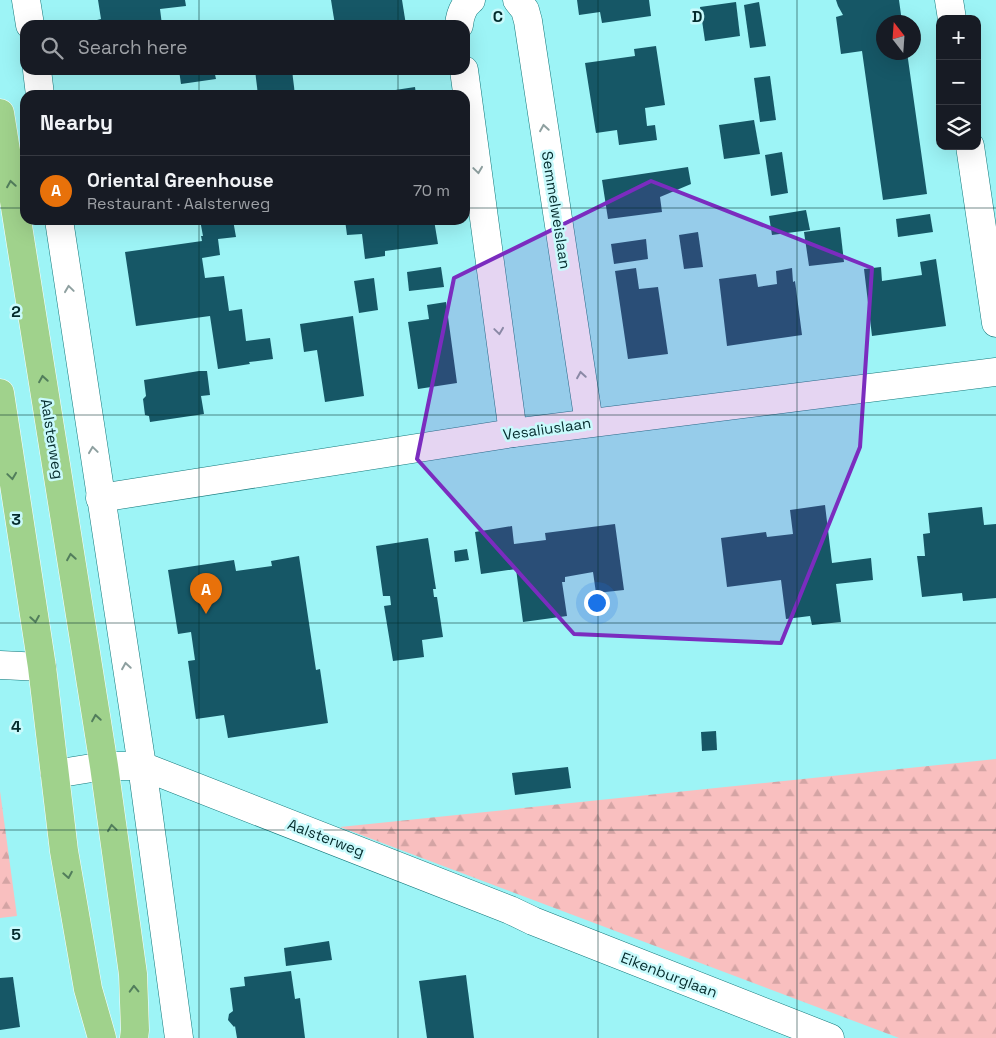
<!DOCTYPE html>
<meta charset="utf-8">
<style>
body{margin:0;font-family:"Space Grotesk",sans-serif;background:#20242c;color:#f1f3f6}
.controls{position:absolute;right:15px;top:15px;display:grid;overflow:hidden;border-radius:10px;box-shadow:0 5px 20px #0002}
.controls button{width:45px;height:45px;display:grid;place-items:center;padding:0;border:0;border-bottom:1px solid #363941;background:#171b24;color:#f1f3f6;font:25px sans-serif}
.compass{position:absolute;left:876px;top:15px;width:45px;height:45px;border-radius:50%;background:#171b24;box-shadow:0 5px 20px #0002;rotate:343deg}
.you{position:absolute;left:596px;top:602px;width:18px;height:18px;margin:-12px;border:4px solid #fff;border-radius:50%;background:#1a73e8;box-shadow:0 0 0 8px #1a73e833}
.badge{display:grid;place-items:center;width:32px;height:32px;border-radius:50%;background:#0f766e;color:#fff;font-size:16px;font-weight:700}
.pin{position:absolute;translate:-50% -41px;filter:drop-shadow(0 1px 2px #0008)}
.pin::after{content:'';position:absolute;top:26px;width:18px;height:15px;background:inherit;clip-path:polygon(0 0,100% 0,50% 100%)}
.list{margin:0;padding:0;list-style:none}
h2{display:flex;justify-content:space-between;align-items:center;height:65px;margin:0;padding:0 20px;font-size:21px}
h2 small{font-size:16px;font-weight:400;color:#9ea1a6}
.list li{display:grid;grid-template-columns:32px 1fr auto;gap:15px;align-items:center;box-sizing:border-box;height:70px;padding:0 20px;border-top:1px solid #363941}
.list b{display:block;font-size:19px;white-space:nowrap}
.list p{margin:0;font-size:16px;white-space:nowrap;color:#9ea1a6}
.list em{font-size:16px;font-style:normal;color:#9ea1a6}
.icon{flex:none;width:28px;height:28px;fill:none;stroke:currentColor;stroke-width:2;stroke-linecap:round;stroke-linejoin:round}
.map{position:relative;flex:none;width:996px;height:1038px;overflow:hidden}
.search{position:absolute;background:#171b24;box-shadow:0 5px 20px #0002;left:20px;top:20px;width:450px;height:55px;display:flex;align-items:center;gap:12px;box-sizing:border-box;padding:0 18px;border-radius:15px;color:#9ea1a6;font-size:19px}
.panel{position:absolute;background:#171b24;box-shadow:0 5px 20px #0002;left:20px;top:90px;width:450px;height:135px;border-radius:15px}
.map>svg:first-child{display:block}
.forest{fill:url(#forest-firs)}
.building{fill:#165766}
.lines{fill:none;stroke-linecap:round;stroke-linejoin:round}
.minor-casing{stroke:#14787b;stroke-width:29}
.major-casing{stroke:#fff;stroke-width:29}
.minor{stroke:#fff;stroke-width:28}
.major{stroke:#a0d28c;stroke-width:28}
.oneway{stroke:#8ea0a0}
.oneway2{stroke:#527e5c}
.marked{fill:#7b2cbf;fill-opacity:0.2;stroke:#7b2cbf;stroke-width:4;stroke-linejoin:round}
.grid{fill:none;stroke:#042b2c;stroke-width:1;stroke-opacity:0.55}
.labels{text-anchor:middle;stroke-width:5;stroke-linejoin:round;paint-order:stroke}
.street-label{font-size:15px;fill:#042b2c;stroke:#c9fafc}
.grid-label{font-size:16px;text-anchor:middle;font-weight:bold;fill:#042b2c;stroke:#c9fafc;stroke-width:5;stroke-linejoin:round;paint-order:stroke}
</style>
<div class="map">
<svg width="996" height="1038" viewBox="0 0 996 1038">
<defs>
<pattern id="forest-firs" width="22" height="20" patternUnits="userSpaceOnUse" patternTransform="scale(1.25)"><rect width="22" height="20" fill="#f9bfbf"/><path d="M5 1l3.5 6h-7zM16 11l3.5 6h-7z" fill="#d4a4a4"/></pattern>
</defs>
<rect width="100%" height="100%" fill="#9df4f6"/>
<g class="forest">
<path d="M 996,759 L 996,1038 L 899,1038 L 340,827 Z"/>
<path d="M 0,791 L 17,916 L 0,918 Z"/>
</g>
<g class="building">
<path d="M 98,0 L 185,0 L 186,6 L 160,9 L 162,25 L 98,25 L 97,20 L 101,19 Z"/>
<path d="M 331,0 L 402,0 L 406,25 L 335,25 Z"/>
<path d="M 577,0 L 649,0 L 651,16 L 602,23 L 600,12 L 579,15 Z"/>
<path d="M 836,0 L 899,0 L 902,22 L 884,22 L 884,52 L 907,52 L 927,194 L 883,200 L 862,51 L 841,54 L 836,17 L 843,15 L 838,6 Z"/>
<path d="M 736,2 L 740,36 L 705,41 L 700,7 Z"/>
<path d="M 759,2 L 766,46 L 750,48 L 744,5 Z"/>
<path d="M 656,46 L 665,105 L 645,108 L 647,126 L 655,125 L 657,140 L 619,145 L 617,130 L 596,133 L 585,63 L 635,56 L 634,49 Z"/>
<path d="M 179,70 L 214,70 L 216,79 L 181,84 Z"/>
<path d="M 255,70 L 292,70 L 295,95 L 258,95 Z"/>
<path d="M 770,76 L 776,120 L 760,122 L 754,78 Z"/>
<path d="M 415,87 L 416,95 L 370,95 L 369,94 Z"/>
<path d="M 754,120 L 760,154 L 724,159 L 719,125 Z"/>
<path d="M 782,152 L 788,193 L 771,196 L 765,155 Z"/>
<path d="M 688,167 L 691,184 L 660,197 L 662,212 L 608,219 L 602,180 Z"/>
<path d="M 806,210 L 810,230 L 772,235 L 769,216 Z"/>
<path d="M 930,214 L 933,232 L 898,237 L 896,219 Z"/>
<path d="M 200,220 L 233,220 L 236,237 L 218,239 L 220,255 L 202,258 L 205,278 L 224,276 L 229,311 L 242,309 L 246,341 L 270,338 L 273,359 L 249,362 L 250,364 L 218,369 L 210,316 L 136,326 L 125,252 L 202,241 L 201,236 L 203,236 Z"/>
<path d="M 288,220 L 301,220 L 301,221 L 288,223 Z"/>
<path d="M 345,220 L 434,220 L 438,244 L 385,251 L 385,256 L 365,259 L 362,234 L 347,235 Z"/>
<path d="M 840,227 L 844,262 L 809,266 L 804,232 Z"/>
<path d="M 698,232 L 703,267 L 684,269 L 679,235 Z"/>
<path d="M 646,239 L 648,259 L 614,264 L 611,244 Z"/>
<path d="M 936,259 L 946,326 L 872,336 L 864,269 L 881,267 L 882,281 L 922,275 L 920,262 Z"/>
<path d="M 441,267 L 444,287 L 409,291 L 407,272 Z"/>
<path d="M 636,268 L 639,289 L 658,287 L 668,354 L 628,359 L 615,271 Z"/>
<path d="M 792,268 L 793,282 L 795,281 L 802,335 L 727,346 L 719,279 L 756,274 L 758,287 L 777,284 L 776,271 Z"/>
<path d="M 374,278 L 378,310 L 359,313 L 354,281 Z"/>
<path d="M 446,302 L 457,383 L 418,389 L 408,322 L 429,319 L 427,305 Z"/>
<path d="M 353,316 L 364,396 L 325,402 L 317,350 L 304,352 L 300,324 Z"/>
<path d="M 199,371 L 207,371 L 210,395 L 201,396 L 204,414 L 150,422 L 149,416 L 145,415 L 143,399 L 146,396 L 144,380 Z"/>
<path d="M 825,505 L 832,563 L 871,558 L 873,580 L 836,584 L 841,622 L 812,625 L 810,616 L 786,619 L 781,580 L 727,587 L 721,538 L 766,532 L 767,537 L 793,534 L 790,510 Z"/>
<path d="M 982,507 L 984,525 L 996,524 L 996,598 L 963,601 L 962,593 L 922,597 L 917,556 L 925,556 L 923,534 L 930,533 L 928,513 Z"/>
<path d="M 615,524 L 624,590 L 596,593 L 593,572 L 565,577 L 565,582 L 562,582 L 567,616 L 523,622 L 516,569 L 481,574 L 475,532 L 512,526 L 514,544 L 546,540 L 545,533 Z"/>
<path d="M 428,538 L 436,589 L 433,589 L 434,597 L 437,597 L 443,637 L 422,640 L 424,657 L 393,661 L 384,606 L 391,605 L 390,596 L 383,596 L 376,546 Z"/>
<path d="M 467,549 L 469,560 L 455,562 L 454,551 Z"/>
<path d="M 299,556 L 316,670 L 320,669 L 328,723 L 228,738 L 224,715 L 196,719 L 188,661 L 195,660 L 191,632 L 178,634 L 168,570 L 234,560 L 236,571 L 272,566 L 271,561 Z"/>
<path d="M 716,731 L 717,750 L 702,751 L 701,732 Z"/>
<path d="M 568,767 L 571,788 L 515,795 L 512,773 Z"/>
<path d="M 329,941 L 332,960 L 286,966 L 284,948 Z"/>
<path d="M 291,971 L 295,999 L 300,998 L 305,1038 L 237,1038 L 235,1026 L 234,1027 L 228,1020 L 229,1014 L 233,1011 L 230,988 L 245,986 L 244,977 Z"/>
<path d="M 466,975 L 474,1038 L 427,1038 L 419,981 Z"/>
<path d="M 13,977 L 20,1027 L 0,1030 L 0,978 Z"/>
</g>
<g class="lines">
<defs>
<g id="minor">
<path d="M 26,0 L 30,25"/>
<path d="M 517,0 L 525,10 L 528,21 L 589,423"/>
<path d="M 949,0 L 952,19"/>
<path d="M 459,25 C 460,15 463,6 471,0"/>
<path d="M 37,70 L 40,95"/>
<path d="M 464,70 L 513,433"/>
<path d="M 970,146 L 996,323"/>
<path d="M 59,220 L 142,766 L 179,1038"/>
<path d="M 100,498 L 513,433 L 996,372"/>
<path d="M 0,665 L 42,667"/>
<path d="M 55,774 L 104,766 L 142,766 L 510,910 L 533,921 L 830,1038"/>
</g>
<g id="major">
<path d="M 0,113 L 104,766 L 133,974 L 135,1030 L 134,1038"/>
<path d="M 0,393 L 42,667 L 64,851 L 88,989 L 102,1038"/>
</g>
</defs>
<use href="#minor" class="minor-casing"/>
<use href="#major" class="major-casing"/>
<use href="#minor" class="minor"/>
<use href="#major" class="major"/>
</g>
<defs><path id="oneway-chevron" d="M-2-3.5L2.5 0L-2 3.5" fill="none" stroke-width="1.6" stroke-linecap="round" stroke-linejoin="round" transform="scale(1.25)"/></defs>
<g class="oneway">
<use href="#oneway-chevron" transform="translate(544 128) rotate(-99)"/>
<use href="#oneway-chevron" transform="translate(478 170) rotate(82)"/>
<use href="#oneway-chevron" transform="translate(69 289) rotate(-98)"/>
<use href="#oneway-chevron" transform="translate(499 331) rotate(82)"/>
<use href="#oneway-chevron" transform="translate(581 375) rotate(-99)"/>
<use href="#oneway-chevron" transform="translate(93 450) rotate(-98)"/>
<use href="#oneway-chevron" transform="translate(126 666) rotate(-99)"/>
</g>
<g class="oneway2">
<use href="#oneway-chevron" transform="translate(11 184) rotate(-99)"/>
<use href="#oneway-chevron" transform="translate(43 379) rotate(-99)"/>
<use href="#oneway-chevron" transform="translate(12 476) rotate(82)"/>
<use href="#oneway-chevron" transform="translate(71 557) rotate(-99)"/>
<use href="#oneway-chevron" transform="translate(35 619) rotate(81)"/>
<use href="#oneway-chevron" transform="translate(96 718) rotate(-99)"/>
<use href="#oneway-chevron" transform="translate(112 828) rotate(-98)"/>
<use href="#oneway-chevron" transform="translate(68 875) rotate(80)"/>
<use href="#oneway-chevron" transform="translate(134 989) rotate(-92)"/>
</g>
<path class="marked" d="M 651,181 L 872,268 L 860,447 L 781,643 L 574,634 L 417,459 L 454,278 Z"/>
<path class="grid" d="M 199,0 L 199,25M 398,0 L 398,25M 598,0 L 598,1038M 797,0 L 797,1038M 199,70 L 199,95M 398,70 L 398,95M 0,208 L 25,208M 465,208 L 996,208M 199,220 L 199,1038M 398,220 L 398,1038M 0,415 L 996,415M 0,623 L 996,623M 0,830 L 996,830"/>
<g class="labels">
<g class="street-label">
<text transform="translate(556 210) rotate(81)" y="5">Semmelweislaan</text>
<text transform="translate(547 429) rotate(-8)" y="5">Vesaliuslaan</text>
<text transform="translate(52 439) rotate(81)" y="5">Aalsterweg</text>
<text transform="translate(326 838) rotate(21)" y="5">Aalsterweg</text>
<text transform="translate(669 975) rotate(21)" y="5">Eikenburglaan</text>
</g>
</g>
<g class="grid-label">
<text x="498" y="22">C</text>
<text x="697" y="22">D</text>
<text x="16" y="317">2</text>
<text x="16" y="525">3</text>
<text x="16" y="732">4</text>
<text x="16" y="940">5</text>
</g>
</svg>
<div class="controls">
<button>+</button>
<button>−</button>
<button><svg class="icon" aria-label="layers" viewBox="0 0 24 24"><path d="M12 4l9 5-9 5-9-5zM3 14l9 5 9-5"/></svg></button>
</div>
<svg class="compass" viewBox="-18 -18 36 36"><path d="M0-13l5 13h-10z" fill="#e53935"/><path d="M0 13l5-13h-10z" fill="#9ea1a6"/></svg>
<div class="you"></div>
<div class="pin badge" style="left:206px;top:614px;background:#e8710a">A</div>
<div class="search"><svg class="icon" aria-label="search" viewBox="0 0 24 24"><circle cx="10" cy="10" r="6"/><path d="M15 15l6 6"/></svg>Search here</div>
<section class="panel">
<h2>Nearby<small></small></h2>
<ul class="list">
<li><span class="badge" style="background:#e8710a">A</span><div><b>Oriental Greenhouse</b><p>Restaurant · Aalsterweg</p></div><em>70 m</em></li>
</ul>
</section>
</div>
